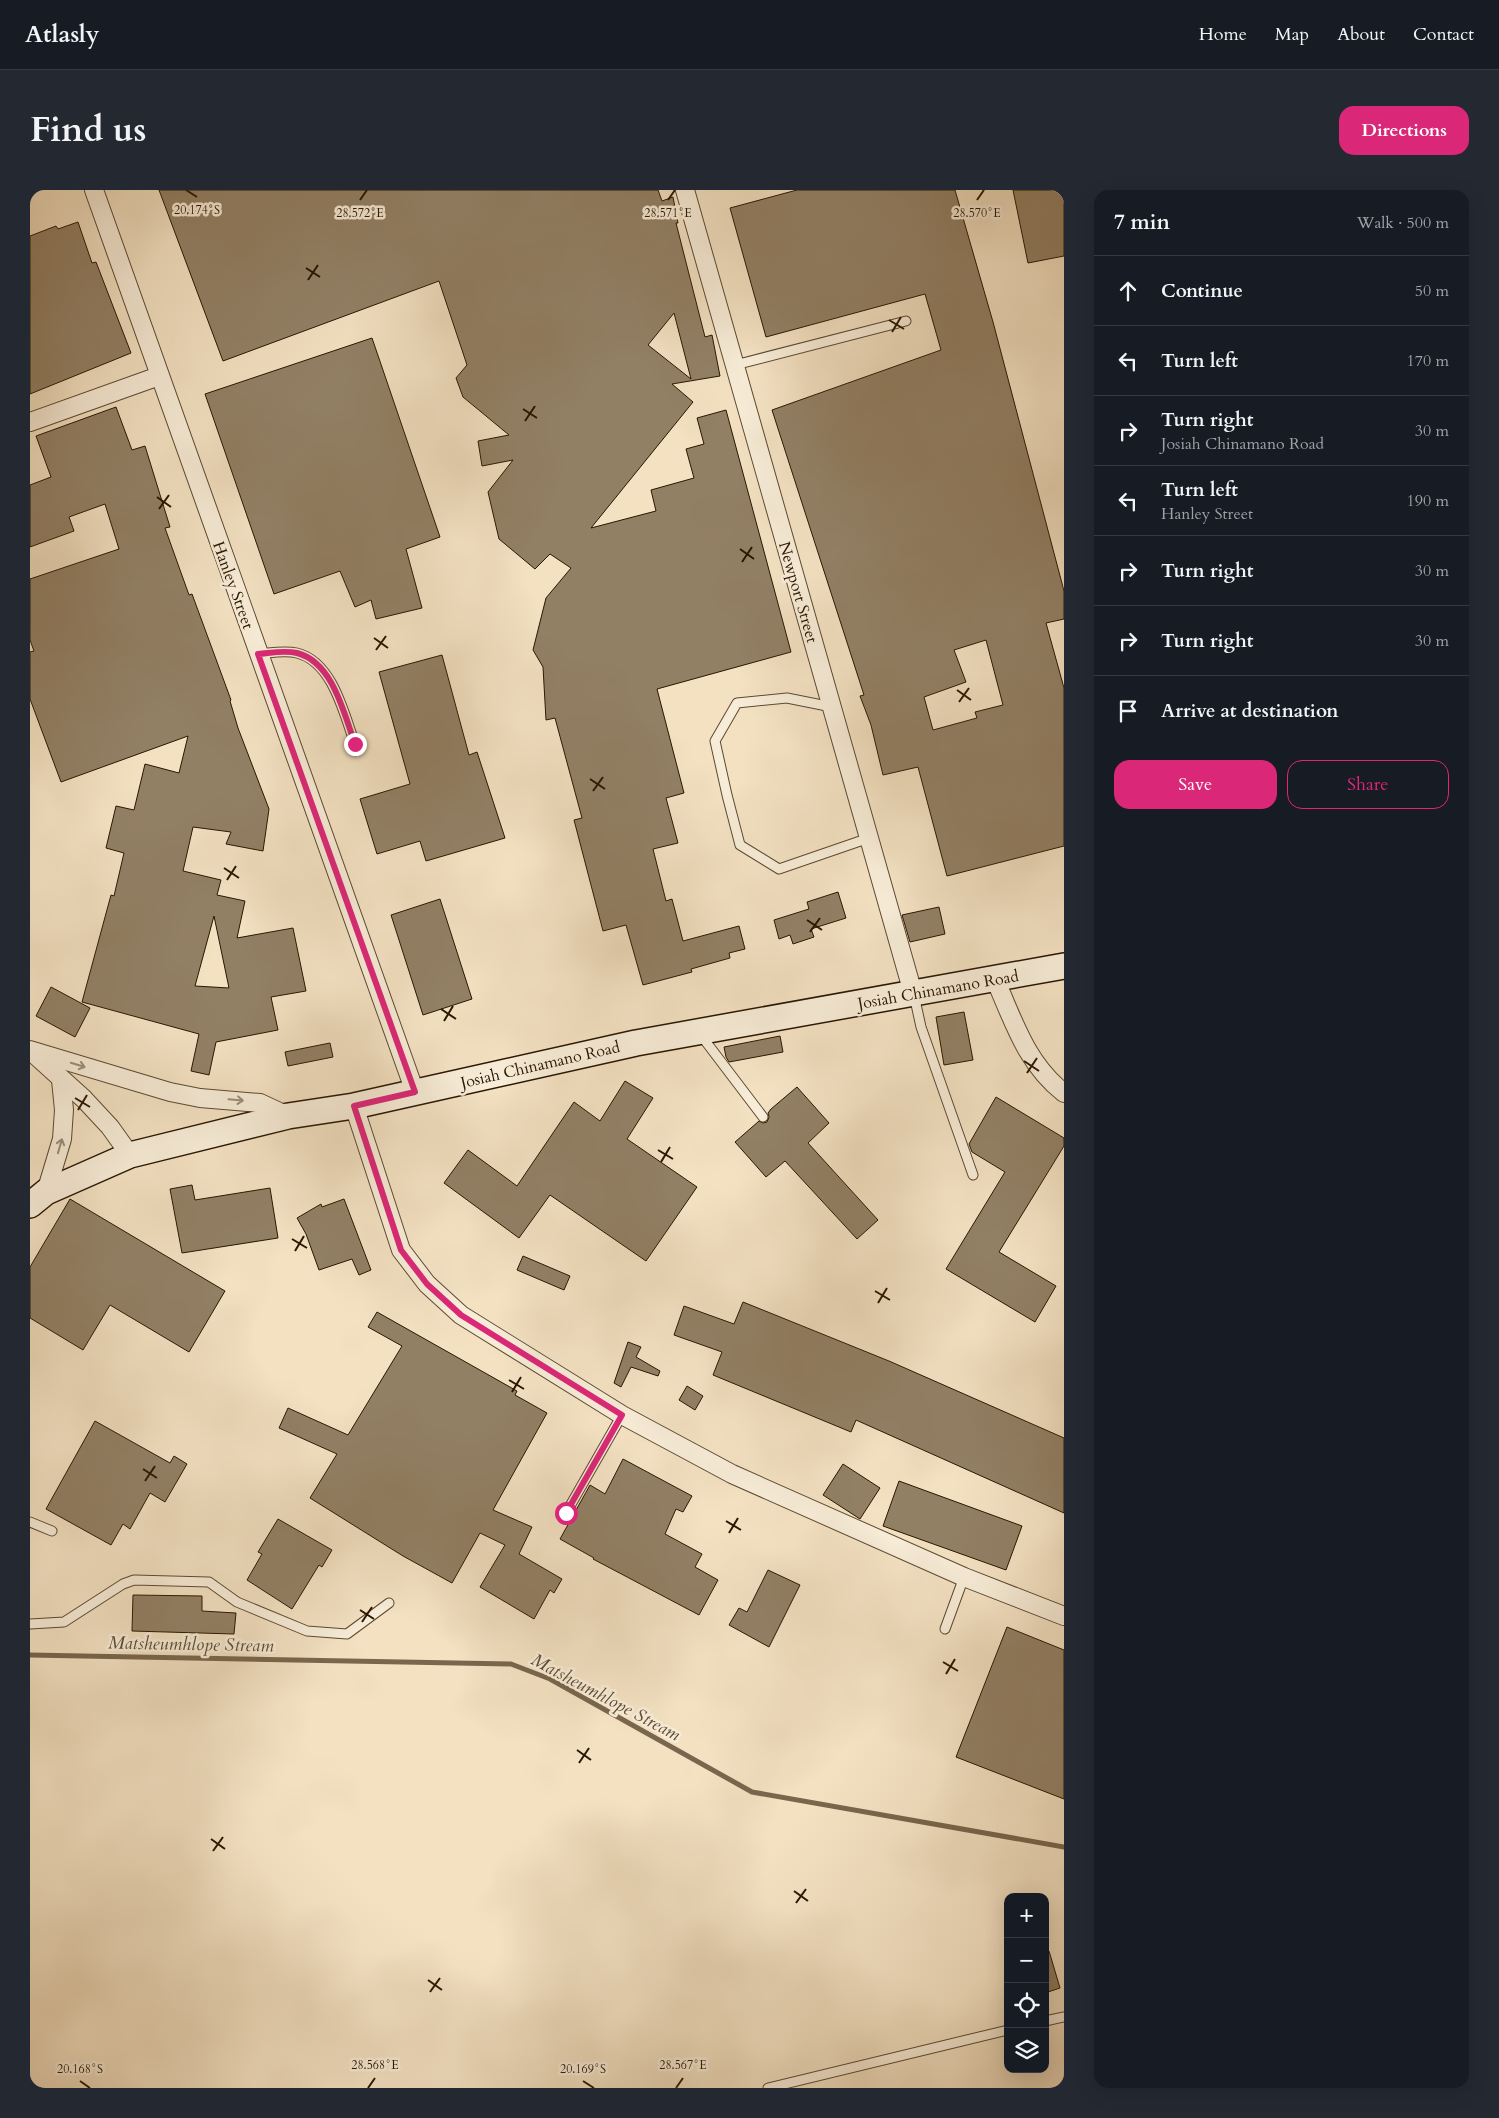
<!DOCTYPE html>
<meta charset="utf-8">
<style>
body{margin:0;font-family:Cardo,serif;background:#242831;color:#f1f3f6}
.controls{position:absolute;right:15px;bottom:15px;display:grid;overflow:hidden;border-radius:10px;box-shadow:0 5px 20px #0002}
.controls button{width:45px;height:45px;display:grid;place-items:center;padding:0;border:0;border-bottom:1px solid #363941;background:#171b24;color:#f1f3f6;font:25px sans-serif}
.stop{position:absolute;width:15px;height:15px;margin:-11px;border:4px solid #db2777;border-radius:50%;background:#fff}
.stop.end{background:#db2777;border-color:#fff;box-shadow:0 1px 5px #0008}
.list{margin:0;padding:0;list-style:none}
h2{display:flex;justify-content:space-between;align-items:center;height:65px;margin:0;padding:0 20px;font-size:21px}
h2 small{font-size:16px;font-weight:400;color:#9ea1a6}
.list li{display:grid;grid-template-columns:32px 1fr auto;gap:15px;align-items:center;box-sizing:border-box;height:70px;padding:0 20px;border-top:1px solid #363941}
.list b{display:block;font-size:19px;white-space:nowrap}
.list p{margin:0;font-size:16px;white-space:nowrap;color:#9ea1a6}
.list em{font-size:16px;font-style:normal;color:#9ea1a6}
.actions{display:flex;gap:10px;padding:15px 20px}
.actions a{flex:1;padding:11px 0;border:1px solid #db2777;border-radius:15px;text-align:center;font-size:18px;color:#db2777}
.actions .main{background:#db2777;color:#fff}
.icon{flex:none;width:28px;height:28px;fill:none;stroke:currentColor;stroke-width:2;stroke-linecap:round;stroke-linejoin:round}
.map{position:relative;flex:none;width:1034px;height:1898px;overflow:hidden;border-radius:15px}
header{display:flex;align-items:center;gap:30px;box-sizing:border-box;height:70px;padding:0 25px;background:#171b24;border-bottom:1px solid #363941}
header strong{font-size:24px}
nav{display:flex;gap:28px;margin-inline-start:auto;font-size:18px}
.intro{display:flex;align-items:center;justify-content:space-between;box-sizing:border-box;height:120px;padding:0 30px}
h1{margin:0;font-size:35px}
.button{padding:12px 22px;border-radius:15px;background:#db2777;color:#fff;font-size:18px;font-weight:700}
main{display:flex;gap:30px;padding:0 30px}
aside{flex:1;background:#171b24;border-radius:15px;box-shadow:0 5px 20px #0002}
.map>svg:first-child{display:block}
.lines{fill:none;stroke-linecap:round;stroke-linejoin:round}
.stream{stroke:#79664d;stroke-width:5}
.building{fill:#928065;stroke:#291601;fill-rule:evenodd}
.lane-casing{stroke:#5c4931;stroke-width:11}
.street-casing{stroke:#5c4931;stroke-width:20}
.secondary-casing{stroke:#291601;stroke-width:28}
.lane{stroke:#f7ecd7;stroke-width:9}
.street{stroke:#f7ecd7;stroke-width:18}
.secondary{stroke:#f7ecd7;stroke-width:25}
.oneway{stroke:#9a8c77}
.route{stroke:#db2777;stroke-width:6}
.ticks{fill:none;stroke:#291601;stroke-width:2}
.labels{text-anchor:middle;stroke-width:5;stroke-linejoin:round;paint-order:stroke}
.street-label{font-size:16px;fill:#291601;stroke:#f7ecd7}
.water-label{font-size:18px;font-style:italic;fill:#5e4c34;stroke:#f7ecd7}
.ticks-label{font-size:12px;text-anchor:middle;fill:#291601;stroke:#f7ecd7;stroke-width:5;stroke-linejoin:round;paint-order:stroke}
</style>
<header>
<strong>Atlasly</strong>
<nav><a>Home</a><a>Map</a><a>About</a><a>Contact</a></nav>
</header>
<div class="intro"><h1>Find us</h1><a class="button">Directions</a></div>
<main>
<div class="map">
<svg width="1034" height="1898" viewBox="0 0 1034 1898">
<rect width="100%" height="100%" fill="#f3e1c2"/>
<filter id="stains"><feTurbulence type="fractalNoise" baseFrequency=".004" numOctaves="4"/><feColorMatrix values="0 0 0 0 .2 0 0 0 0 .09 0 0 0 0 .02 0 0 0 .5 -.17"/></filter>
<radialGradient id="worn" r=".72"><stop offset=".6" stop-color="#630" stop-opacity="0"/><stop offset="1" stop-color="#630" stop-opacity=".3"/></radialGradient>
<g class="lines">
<path class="stream" d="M 0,1465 L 481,1474 L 520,1489 L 722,1602 L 1034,1657"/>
</g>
<g class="building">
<path d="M 129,0 L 628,0 L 632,11 L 643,7 L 648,33 L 646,33 L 675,147 L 682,145 L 690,186 L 642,194 L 663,212 L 561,338 L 626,321 L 621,300 L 664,288 L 656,259 L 674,254 L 667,228 L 696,220 L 761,462 L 627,499 L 654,603 L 636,608 L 648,653 L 623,659 L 636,711 L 642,709 L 653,751 L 709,736 L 715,759 L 699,763 L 700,768 L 661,779 L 662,782 L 613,795 L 596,735 L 573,741 L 544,630 L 552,628 L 525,528 L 516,530 L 513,477 L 503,460 L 516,408 L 541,378 L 520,364 L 505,379 L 469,349 L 458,302 L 483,270 L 452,276 L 448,251 L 479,245 L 433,207 L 426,188 L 437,175 L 409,91 L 193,171 ZM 644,123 L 661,189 L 618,155 Z"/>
<path d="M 767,0 L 925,0 L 963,132 L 1034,401 L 1034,429 L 1016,433 L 1034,498 L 1034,656 L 917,686 L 888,577 L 853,585 L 841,535 L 830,506 L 834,505 L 742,220 L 911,160 L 895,104 L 736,147 L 700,18 ZM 956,450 L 973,515 L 945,522 L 947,528 L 903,540 L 894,507 L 936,492 L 924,460 Z"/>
<path d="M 983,0 L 1034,0 L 1034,66 L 998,73 Z"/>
<path d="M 48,32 L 62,73 L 66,72 L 101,163 L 0,204 L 0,46 L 26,36 L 28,39 Z"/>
<path d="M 342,148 L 410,347 L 376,359 L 392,418 L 346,429 L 341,410 L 325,417 L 310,381 L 244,404 L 175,204 Z"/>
<path d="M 86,217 L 102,260 L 115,256 L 140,337 L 135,338 L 159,405 L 162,404 L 201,510 L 200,511 L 208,538 L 239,619 L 233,661 L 196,654 L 201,642 L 163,637 L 153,681 L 191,690 L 187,705 L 215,711 L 207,748 L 263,738 L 276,801 L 241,807 L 248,840 L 186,852 L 179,885 L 161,881 L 169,844 L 52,812 L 81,705 L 84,706 L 94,663 L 76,658 L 86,616 L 104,620 L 115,574 L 149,583 L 158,546 L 31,592 L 0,509 L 0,462 L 4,461 L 0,450 L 0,389 L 89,359 L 75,314 L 39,327 L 44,341 L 0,357 L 0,295 L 21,287 L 6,246 ZM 184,726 L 199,798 L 165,796 Z"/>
<path d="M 412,465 L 439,565 L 447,562 L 475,648 L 396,671 L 390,651 L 347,664 L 330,609 L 380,594 L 349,482 Z"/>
<path d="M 808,702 L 816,728 L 781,739 L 784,747 L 763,754 L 760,745 L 749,749 L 744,730 L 779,719 L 777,712 Z"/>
<path d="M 410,709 L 442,809 L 393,825 L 361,725 Z"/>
<path d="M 909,717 L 915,744 L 880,752 L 872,725 Z"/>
<path d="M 21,797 L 60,818 L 45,847 L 6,826 Z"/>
<path d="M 934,822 L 943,870 L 914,875 L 906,827 Z"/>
<path d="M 750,846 L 753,862 L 699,872 L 696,867 L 694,857 Z"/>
<path d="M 300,853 L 303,867 L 258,876 L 255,862 Z"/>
<path d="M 595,891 L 623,908 L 597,949 L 667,997 L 616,1071 L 520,1005 L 489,1048 L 414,993 L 438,960 L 487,996 L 544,912 L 570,931 Z"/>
<path d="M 767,897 L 799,933 L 778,953 L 848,1030 L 827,1049 L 755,971 L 736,987 L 705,952 L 729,931 L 733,933 L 737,932 L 739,927 L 738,923 L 741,919 Z"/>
<path d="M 966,907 L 1034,948 L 1034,956 L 969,1062 L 1026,1096 L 1005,1132 L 916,1079 L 975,982 L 942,962 L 939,954 Z"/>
<path d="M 162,995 L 165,1010 L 240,998 L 248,1048 L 152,1063 L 140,999 Z"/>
<path d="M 40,1009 L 195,1101 L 159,1162 L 80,1115 L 53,1160 L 0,1128 L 0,1077 Z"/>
<path d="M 314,1009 L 341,1080 L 329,1085 L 322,1069 L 289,1080 L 276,1044 L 267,1028 L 291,1014 L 292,1017 Z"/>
<path d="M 493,1066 L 540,1086 L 534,1100 L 487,1080 Z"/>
<path d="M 713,1112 L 859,1171 L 1034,1248 L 1034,1323 L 826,1230 L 821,1242 L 683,1185 L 692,1162 L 644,1145 L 654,1116 L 704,1134 Z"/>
<path d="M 347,1122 L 487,1201 L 485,1205 L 517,1223 L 463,1320 L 502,1337 L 489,1364 L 532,1389 L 524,1403 L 520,1400 L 504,1429 L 450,1397 L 475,1355 L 450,1343 L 422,1393 L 373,1366 L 280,1308 L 307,1264 L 249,1238 L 258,1218 L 318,1245 L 372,1156 L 338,1137 Z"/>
<path d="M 598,1152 L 611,1157 L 606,1167 L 630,1181 L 628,1186 L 601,1177 L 591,1197 L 584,1193 Z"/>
<path d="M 657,1196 L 673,1206 L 665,1220 L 649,1210 Z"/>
<path d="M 65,1231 L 140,1273 L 144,1266 L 157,1274 L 135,1312 L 120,1303 L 100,1339 L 93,1334 L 81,1355 L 16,1319 Z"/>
<path d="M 593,1269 L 662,1306 L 653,1322 L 646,1319 L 635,1344 L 672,1364 L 665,1377 L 688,1390 L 669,1425 L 563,1369 L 564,1368 L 530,1349 L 560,1295 L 575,1304 Z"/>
<path d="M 813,1274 L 850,1298 L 830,1329 L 793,1305 Z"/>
<path d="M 869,1291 L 992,1336 L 976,1380 L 853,1336 Z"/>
<path d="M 248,1329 L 302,1360 L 292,1377 L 289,1375 L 262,1419 L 217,1390 L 232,1364 L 228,1362 Z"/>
<path d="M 738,1380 L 770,1395 L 739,1457 L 699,1435 L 709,1418 L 717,1422 Z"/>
<path d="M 103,1405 L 172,1406 L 172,1421 L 206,1423 L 204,1444 L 102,1441 Z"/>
<path d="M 977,1437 L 1034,1460 L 1034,1609 L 926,1567 Z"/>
<path d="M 1019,1761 L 1030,1798 L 1015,1803 L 1015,1762 Z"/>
</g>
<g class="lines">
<defs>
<g id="lane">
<path d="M 705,175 L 876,131"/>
<path d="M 228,464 C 241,463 254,460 267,463 C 303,472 314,524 325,554"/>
<path d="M 802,517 L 757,508 L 707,513 L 685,551 L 697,605 L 710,655 L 749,679 L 839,648"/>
<path d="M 884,805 L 891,837 L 943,985"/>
<path d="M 670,844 L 733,927"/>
<path d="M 536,1323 L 592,1225"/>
<path d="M 0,1332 L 22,1341"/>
<path d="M 0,1434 L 34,1432 L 93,1394 L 104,1390 L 179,1392 L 207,1412 L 277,1441 L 317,1444 L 359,1413"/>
<path d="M 915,1439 L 934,1387"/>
<path d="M 1015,1831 L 1034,1827"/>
<path d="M 738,1898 L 978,1840"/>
</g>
<g id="street">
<path d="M 64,0 L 385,902"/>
<path d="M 655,0 L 883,803"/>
<path d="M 0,232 L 129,186"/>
<path d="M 965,789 C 984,832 996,873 1034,903"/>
<path d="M 0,860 L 140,902 L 170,908 L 230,913 L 258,926"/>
<path d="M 3,863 L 54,909 L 80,937 L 100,965"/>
<path d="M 324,916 L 371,1060 L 397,1094 L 431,1125 L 592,1225 L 702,1284 L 934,1387 L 1034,1426"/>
<path d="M 16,1002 L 32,949 L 34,920 L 31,890"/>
</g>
<path id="secondary" d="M 0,1015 L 16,1002 L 100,965 L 258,926 L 324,916 L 606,853 L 1034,776"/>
</defs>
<use href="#lane" class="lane-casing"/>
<use href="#street" class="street-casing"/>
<use href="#secondary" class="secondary-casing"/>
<use href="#lane" class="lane"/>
<use href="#street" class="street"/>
<use href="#secondary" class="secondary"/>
</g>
<defs><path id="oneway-shaft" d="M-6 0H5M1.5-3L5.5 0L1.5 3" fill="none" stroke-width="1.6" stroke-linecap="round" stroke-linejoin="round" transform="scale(1.25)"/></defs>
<g class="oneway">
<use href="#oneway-shaft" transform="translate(48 875) rotate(17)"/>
<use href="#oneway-shaft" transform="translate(206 910) rotate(5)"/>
<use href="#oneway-shaft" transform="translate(30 956) rotate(-74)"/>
</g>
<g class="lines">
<path class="route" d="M 325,554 C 314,524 303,472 267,463 C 254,460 241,463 228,464 L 385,902 L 324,916 L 371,1060 L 397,1094 L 431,1125 L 592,1225 L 536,1323"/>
</g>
<path class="ticks" d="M 156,0 L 167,7M 330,10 L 337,0M 638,10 L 645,0M 947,10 L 954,0M 276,78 L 290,87M 278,90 L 288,75M 859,130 L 874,139M 862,142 L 871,127M 493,219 L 507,228M 495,231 L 505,216M 127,307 L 141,317M 129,319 L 139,305M 710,359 L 724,369M 712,372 L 722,357M 344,448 L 358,458M 346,460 L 356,446M 927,500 L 941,510M 929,512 L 939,498M 560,589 L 575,599M 563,601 L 573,587M 194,678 L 209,688M 197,690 L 206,676M 777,730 L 792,740M 780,742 L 790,728M 411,819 L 426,829M 414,831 L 423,816M 994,871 L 1009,881M 997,883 L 1007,868M 45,908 L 60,917M 48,920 L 57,905M 628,960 L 643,969M 631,972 L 640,957M 262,1049 L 277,1058M 265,1061 L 274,1046M 845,1101 L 860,1110M 848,1113 L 857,1098M 479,1190 L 494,1199M 482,1202 L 491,1187M 113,1279 L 127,1288M 115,1291 L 125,1276M 696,1331 L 711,1340M 699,1343 L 708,1328M 330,1420 L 344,1429M 332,1432 L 342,1417M 913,1472 L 928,1481M 916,1484 L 925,1469M 547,1560 L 561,1570M 549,1573 L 559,1558M 181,1649 L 195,1659M 183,1661 L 193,1647M 764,1701 L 778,1711M 766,1713 L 776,1699M 398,1790 L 412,1800M 400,1802 L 410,1788M 50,1891 L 60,1898M 553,1891 L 564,1898M 338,1898 L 345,1888M 646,1898 L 653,1888"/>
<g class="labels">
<g class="street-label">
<text transform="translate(204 395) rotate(70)" y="6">Hanley Street</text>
<text transform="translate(769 402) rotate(74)" y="6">Newport Street</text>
<text transform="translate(908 799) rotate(-10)" y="6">Josiah Chinamano Road</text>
<text transform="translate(510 874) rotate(-13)" y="6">Josiah Chinamano Road</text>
</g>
<g class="water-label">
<text transform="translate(161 1454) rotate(1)" y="6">Matsheumhlope Stream</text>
<text transform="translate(576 1507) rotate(28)" y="6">Matsheumhlope Stream</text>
</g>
</g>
<g class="ticks-label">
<text x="167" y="24">20.174°S</text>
<text x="638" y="27">28.571°E</text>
<text x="330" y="27">28.572°E</text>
<text x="947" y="27">28.570°E</text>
<text x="345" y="1879">28.568°E</text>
<text x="653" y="1879">28.567°E</text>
<text x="50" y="1883">20.168°S</text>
<text x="553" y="1883">20.169°S</text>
</g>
<rect width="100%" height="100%" filter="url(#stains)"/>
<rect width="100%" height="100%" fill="url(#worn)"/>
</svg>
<div class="controls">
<button>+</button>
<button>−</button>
<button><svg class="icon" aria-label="locate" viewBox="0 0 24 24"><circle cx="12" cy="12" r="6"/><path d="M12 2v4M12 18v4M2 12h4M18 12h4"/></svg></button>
<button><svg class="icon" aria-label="layers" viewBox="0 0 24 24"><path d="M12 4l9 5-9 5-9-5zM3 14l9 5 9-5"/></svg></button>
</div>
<div class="stop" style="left:536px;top:1323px"></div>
<div class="stop end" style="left:325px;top:554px"></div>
</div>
<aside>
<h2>7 min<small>Walk · 500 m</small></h2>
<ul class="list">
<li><svg class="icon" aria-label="ahead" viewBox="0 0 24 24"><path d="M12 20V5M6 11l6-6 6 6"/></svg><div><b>Continue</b></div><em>50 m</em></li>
<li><svg class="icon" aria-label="left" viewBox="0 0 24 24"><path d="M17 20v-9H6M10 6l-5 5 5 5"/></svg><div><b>Turn left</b></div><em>170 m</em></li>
<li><svg class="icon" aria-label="right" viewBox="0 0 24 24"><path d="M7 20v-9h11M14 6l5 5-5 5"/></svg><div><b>Turn right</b><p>Josiah Chinamano Road</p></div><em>30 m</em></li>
<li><svg class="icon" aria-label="left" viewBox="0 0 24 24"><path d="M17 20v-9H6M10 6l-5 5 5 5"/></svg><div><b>Turn left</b><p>Hanley Street</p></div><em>190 m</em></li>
<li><svg class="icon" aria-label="right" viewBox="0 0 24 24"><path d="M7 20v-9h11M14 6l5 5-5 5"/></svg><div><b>Turn right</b></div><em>30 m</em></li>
<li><svg class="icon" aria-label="right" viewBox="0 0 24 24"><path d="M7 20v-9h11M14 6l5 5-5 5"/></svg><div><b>Turn right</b></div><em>30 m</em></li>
<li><svg class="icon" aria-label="arrive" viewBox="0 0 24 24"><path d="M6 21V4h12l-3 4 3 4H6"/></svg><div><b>Arrive at destination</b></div></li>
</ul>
<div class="actions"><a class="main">Save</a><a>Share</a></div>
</aside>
</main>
